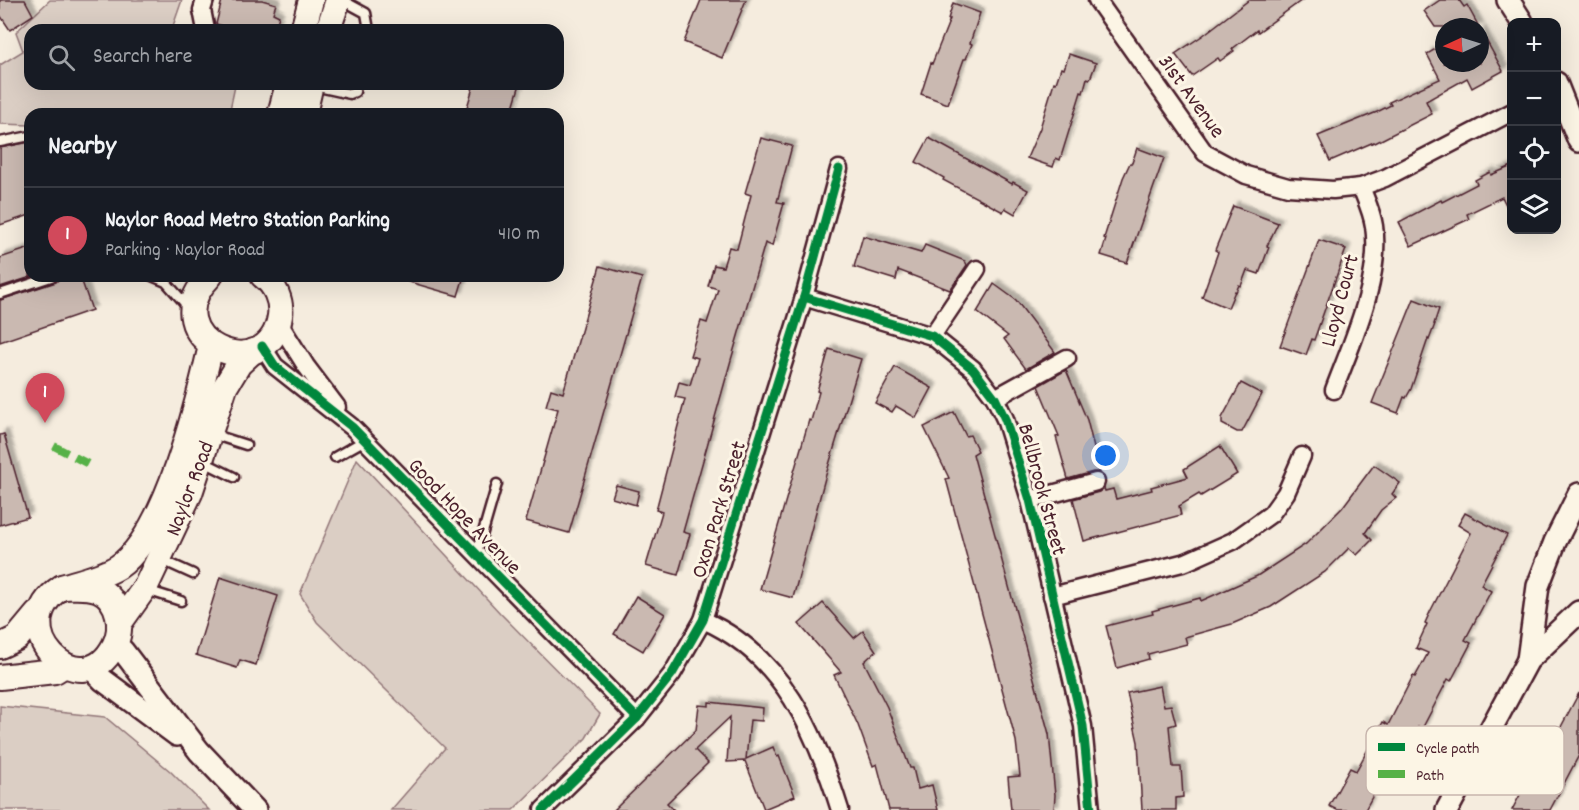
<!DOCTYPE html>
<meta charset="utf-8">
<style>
body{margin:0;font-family:Dekko,sans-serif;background:#242831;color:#f1f3f6}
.controls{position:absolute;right:18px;top:18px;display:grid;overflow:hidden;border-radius:12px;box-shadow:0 6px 24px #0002}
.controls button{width:54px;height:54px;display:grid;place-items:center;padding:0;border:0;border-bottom:2px solid #363941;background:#171b24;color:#f1f3f6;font:30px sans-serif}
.compass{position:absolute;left:1435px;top:18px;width:54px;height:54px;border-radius:50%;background:#171b24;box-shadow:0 6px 24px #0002;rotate:266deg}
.you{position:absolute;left:1106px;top:456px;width:21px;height:21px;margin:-15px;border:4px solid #fff;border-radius:50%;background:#1a73e8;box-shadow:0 0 0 9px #1a73e833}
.badge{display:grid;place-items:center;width:39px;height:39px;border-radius:50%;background:#d1495b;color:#fff;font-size:20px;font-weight:700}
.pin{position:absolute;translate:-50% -50px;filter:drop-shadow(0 2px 3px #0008)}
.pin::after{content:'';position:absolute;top:32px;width:21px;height:18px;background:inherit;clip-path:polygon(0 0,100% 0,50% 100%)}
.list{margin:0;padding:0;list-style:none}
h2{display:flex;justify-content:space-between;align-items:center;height:78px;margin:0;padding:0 24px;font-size:26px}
h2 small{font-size:20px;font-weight:400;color:#9ea1a6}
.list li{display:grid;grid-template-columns:39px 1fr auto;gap:18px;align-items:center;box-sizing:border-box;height:96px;padding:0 24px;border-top:2px solid #363941}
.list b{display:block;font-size:22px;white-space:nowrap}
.list p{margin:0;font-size:20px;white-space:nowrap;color:#9ea1a6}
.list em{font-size:20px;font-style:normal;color:#9ea1a6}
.icon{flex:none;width:33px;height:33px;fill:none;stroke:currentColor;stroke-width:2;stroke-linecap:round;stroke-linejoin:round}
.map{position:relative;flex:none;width:1579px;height:810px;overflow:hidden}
.search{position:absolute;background:#171b24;box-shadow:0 6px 24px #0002;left:24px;top:24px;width:540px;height:66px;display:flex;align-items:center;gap:15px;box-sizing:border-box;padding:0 21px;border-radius:18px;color:#9ea1a6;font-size:22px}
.panel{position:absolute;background:#171b24;box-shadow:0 6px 24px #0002;left:24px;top:108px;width:540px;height:174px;border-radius:18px}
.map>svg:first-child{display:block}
.green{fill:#dbcec4;stroke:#927678;stroke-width:1.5}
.building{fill:#cab9b1;stroke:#4a1f2b;stroke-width:1.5;filter:url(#shadow)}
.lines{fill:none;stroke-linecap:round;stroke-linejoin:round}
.service-casing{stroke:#4a1f2b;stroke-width:13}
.minor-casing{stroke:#4a1f2b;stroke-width:21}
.tertiary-casing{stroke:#4a1f2b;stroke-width:26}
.secondary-casing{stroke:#4a1f2b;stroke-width:28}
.service{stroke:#fcf5e5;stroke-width:8}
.minor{stroke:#fcf5e5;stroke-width:16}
.tertiary{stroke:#fcf5e5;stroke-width:21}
.secondary{stroke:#fcf5e5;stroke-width:24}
.quiet{stroke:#57b146;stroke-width:8;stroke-dasharray:15 8;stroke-linecap:butt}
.cycleway-casing{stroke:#fcf5e5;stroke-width:13}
.cycleway{stroke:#00873e;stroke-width:9}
.labels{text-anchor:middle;stroke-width:6;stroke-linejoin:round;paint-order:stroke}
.street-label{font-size:22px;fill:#4a1f2b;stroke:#fcf5e5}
.key{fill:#fcf5e5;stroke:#c7b5ad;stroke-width:1.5}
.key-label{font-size:16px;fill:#4a1f2b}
</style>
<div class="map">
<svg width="1579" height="810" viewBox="0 0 1579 810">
<defs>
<filter id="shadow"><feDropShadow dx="4.5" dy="-4.5" stdDeviation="1.5" flood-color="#0004"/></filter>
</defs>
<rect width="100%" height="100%" fill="#f5ecde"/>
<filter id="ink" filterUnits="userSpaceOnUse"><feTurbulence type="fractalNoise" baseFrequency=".0167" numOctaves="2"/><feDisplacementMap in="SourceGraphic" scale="12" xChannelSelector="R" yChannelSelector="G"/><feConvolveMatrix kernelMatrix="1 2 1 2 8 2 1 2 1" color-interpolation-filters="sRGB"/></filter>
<g filter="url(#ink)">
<g class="green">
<path d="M 50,0 L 182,0 L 173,26 L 173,30 L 30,30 L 30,84 L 230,84 L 235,86 L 229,114 L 30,114 L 30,125 L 0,124 L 0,65 L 23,51 L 16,32 Z"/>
<path d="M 357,459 L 500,613 L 600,714 L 586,738 L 513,810 L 391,810 L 445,748 L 317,622 L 300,594 Z"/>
<path d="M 0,706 L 105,717 L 170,771 L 209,810 L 0,810 Z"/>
</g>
<g class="building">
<path d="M 0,0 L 25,0 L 33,15 L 10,30 L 0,15 Z"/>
<path d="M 222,0 L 262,0 L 276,4 L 273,13 L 279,16 L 275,30 L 237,30 L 216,24 Z"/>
<path d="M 701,0 L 746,0 L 722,58 L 684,42 Z"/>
<path d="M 1249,0 L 1302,0 L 1258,32 L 1257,30 L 1232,49 L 1234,51 L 1220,61 L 1218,58 L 1192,76 L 1175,54 L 1202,36 Z"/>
<path d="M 1440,0 L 1459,0 L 1464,7 L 1467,5 L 1479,27 L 1435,27 L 1424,11 Z"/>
<path d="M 953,3 L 980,13 L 970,43 L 972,44 L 966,59 L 964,59 L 948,104 L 921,94 L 931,63 L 932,64 L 950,19 L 948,19 Z"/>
<path d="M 1480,29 L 1503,71 L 1472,88 L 1467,78 L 1426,101 L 1432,114 L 1375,143 L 1374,142 L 1330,161 L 1318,136 L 1377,112 L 1391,105 L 1389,102 L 1440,79 L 1427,54 L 1444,44 L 1444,63 L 1480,63 Z"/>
<path d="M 1069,54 L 1096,63 L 1090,79 L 1087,78 L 1083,93 L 1081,92 L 1060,160 L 1056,158 L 1053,167 L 1027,158 L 1040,128 L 1054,82 L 1056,83 L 1061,68 L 1064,69 Z"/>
<path d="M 474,84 L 520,84 L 511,114 L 465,114 Z"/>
<path d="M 761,138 L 792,146 L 777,202 L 784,203 L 772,246 L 765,243 L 731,360 L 683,532 L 690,534 L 678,575 L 646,566 L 662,512 L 656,510 L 685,399 L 675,397 L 679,382 L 690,385 L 698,358 L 690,356 L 701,321 L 707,323 L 718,289 L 708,286 L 714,265 L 723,267 L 729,247 L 737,249 L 751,195 L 745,193 Z"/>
<path d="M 929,138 L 1012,184 L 1013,182 L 1028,190 L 1015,214 L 1005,208 L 1003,212 L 943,180 L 944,178 L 916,162 Z"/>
<path d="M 30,142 L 30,215 L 0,225 L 0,148 Z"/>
<path d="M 1137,148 L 1164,158 L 1127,263 L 1101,255 L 1106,239 L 1104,238 L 1123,178 L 1130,163 L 1132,163 Z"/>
<path d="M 1512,166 L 1512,217 L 1502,197 L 1467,214 L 1469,219 L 1411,246 L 1399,222 L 1441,200 L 1442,202 L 1477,184 L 1475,180 L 1490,172 L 1491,175 Z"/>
<path d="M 1233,206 L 1278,223 L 1267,246 L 1269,247 L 1259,274 L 1247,270 L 1241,286 L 1239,285 L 1236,292 L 1235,291 L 1228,308 L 1202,297 L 1218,252 L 1215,250 Z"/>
<path d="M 863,236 L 921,253 L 925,245 L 965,261 L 967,265 L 950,290 L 898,270 L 896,280 L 854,267 Z"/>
<path d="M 1319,240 L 1346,249 L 1314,340 L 1312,339 L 1306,355 L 1280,346 Z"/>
<path d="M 30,248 L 30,276 L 34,276 L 0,287 L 0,258 Z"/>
<path d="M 600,266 L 642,278 L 569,533 L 526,521 L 558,409 L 546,406 L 551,389 L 563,393 Z"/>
<path d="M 60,276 L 80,276 L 92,310 L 0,342 L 0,300 L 56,282 Z"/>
<path d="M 402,276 L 464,276 L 458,296 L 402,280 Z"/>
<path d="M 994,284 L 1016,300 L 1055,352 L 1026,369 L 1004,339 L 1008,336 L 977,312 Z"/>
<path d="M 1414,299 L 1439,309 L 1434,324 L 1435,324 L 1429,340 L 1428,339 L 1411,389 L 1406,398 L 1404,397 L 1398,413 L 1372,403 Z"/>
<path d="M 829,349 L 861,359 L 825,478 L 793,598 L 760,589 L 809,420 L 811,421 L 819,392 L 817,391 Z"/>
<path d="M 895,367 L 932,388 L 916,418 L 896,406 L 892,412 L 875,403 Z"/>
<path d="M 1066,370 L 1087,420 L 1100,472 L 1093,472 L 1068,479 L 1056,437 L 1059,436 L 1038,386 Z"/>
<path d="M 1241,383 L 1262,394 L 1242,432 L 1237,432 L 1222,424 L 1222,418 Z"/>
<path d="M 954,412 L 966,436 L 970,435 L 978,451 L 973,454 L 1049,734 L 1055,795 L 1054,810 L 1011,810 L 1008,777 L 1020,776 L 1016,741 L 946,479 L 949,478 L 924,427 Z"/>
<path d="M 4,434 L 28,517 L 0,525 L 0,435 Z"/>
<path d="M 1220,446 L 1237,474 L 1201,496 L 1199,494 L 1179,506 L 1181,515 L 1084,541 L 1073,499 L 1099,492 L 1104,488 L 1105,491 L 1113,489 L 1116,499 L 1152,490 L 1151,487 L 1188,477 L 1184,469 Z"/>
<path d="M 1374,465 L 1400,483 L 1392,494 L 1396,498 L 1381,510 L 1365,533 L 1372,540 L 1357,555 L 1349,548 L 1325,572 L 1271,607 L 1232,624 L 1185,637 L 1187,644 L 1148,654 L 1149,659 L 1117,668 L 1106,626 L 1153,614 L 1152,611 L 1200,598 L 1201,601 L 1257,576 L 1306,544 L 1342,508 Z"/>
<path d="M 616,485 L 639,491 L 636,505 L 612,498 Z"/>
<path d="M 1465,513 L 1507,535 L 1481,585 L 1491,591 L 1465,640 L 1471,643 L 1451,681 L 1448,679 L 1422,729 L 1418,727 L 1392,776 L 1385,773 L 1365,810 L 1337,810 L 1329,806 L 1350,768 L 1356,771 L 1383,722 L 1388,725 L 1413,676 L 1415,677 L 1428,653 L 1416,648 L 1427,624 L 1425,623 L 1430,612 L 1471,533 L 1458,525 Z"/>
<path d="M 220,577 L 278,596 L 256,665 L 240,660 L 237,668 L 196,655 Z"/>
<path d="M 636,596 L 665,614 L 643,651 L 614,634 Z"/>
<path d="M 823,603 L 854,638 L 863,631 L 876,651 L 864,662 L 887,707 L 910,768 L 913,768 L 918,789 L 932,785 L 938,810 L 889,810 L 877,764 L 873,766 L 858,725 L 834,675 L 841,672 L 799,624 Z"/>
<path d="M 1160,686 L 1164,706 L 1171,705 L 1176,724 L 1169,726 L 1173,767 L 1181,767 L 1183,797 L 1176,798 L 1176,810 L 1142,810 L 1138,742 L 1127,693 Z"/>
<path d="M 1579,693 L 1579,755 L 1550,810 L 1512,810 L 1551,736 L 1555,738 Z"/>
<path d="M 709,702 L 763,708 L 762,721 L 750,720 L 746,759 L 773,747 L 777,757 L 779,756 L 795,796 L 764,809 L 745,761 L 727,762 L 730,717 L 695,750 L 708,763 L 667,803 L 674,810 L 614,810 L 696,730 L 699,705 L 709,706 Z"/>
</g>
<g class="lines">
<defs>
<g id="service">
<path d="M 342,0 L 366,13 L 369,30"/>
<path d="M 314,86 L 350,94 L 355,92 L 356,84"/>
<path d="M 0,142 L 30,136"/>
<path d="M 152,276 L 166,282 L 189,308"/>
<path d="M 0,294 L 54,276"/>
<path d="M 212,434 L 246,445"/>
<path d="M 335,457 L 365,440"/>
<path d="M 202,461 L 234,477"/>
<path d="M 477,553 L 497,484"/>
<path d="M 160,559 L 193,574"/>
<path d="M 147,586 L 156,593 L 181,601"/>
</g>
<g id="minor">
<path d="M 205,0 L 202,10 L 206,30"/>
<path d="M 1097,0 L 1205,153 L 1246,175 L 1288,187 L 1333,190 L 1361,187 L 1385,178 L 1512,112"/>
<path d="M 804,297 L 932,336 L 973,369 L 995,398 L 1005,419 L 1030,500 L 1083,726 L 1091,810"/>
<path d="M 279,323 L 306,366 L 337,407"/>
<path d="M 932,336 L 977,269"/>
<path d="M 262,346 L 275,366 L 352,427 L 637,718"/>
<path d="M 1334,390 C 1352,342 1382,278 1374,226 C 1372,212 1366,200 1361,187"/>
<path d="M 995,398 L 1067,358"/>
<path d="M 1030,500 L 1096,482"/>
<path d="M 1052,596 L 1186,562 L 1233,541 L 1271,514 L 1286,493 L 1302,456"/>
<path d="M 703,620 C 782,654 816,733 840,810"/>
<path d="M 543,810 L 637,718 L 672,674 L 703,620 L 804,297 L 839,169"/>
</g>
<g id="tertiary">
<path d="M 1508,0 L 1522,22"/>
<path d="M 1556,83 L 1579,141"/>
<path d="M 114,647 L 123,651 L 199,751 L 255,810"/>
<path d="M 1528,660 L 1538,586 L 1555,542 L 1579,494"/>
<path d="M 90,667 L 103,680 L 177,735"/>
<path d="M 1447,810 L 1528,660 L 1579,612"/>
</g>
<g id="secondary">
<path d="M 303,30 L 311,0"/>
<path d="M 328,30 L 338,0"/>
<path d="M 280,114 L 288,84"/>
<path d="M 304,114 L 311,84"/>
<path d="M 210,276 C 148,339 269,392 280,316 C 282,301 275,285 263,276"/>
<path d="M 62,587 C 80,581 102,577 118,567 C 167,534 198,402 211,346"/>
<path d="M 62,587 C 73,587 88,585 99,590 C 119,599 124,628 114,646 C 81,709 0,627 62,587 Z"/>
<path d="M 119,624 L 146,586 L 190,493 L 225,387 L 239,364 L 253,351"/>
<path d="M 0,646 L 17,638 L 37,614"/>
<path d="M 0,677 L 55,671 L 63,666"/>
</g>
</defs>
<use href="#service" class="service-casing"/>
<use href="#minor" class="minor-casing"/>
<use href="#tertiary" class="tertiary-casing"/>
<use href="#secondary" class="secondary-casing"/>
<use href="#service" class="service"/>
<use href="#minor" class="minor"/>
<use href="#tertiary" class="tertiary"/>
<use href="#secondary" class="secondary"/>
<path class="quiet" d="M 54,446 L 92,466"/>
<defs>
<g id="cycleway">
<path d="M 804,297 L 932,336 L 973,369 L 995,398 L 1005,419 L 1030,500 L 1083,726 L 1091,810"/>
<path d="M 262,346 L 275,366 L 352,427 L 637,718"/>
<path d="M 543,810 L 637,718 L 672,674 L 703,620 L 804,297 L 839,169"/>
</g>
</defs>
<use href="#cycleway" class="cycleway-casing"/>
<use href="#cycleway" class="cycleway"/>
</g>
</g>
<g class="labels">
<g class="street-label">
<text transform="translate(1193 95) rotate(54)" y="8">31st Avenue</text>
<text transform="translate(1338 300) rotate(-75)" y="8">Lloyd Court</text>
<text transform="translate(188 488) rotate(-69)" y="8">Naylor Road</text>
<text transform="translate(1044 489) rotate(75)" y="8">Bellbrook Street</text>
<text transform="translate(717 509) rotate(-73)" y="8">Oxon Park Street</text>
<text transform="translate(466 515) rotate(46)" y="8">Good Hope Avenue</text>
</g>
</g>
<rect x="1366" y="726" width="198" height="69" rx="9" class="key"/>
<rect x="1378" y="743" width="27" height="8" fill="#00873e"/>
<rect x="1378" y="770" width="27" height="8" fill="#57b146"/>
<g class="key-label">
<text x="1416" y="753">Cycle path</text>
<text x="1416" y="780">Path</text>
</g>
</svg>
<div class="controls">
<button>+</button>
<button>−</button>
<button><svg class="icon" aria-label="locate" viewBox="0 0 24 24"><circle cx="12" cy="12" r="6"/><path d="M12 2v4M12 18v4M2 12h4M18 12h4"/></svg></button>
<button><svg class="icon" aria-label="layers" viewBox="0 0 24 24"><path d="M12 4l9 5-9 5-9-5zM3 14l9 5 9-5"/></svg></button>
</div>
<svg class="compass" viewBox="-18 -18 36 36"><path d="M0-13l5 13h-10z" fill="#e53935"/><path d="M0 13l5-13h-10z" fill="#9ea1a6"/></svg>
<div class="you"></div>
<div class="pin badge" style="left:45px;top:423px">1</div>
<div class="search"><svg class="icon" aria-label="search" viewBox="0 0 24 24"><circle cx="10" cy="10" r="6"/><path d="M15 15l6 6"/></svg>Search here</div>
<section class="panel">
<h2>Nearby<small></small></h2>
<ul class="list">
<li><span class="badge">1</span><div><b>Naylor Road Metro Station Parking</b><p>Parking · Naylor Road</p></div><em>410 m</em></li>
</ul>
</section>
</div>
